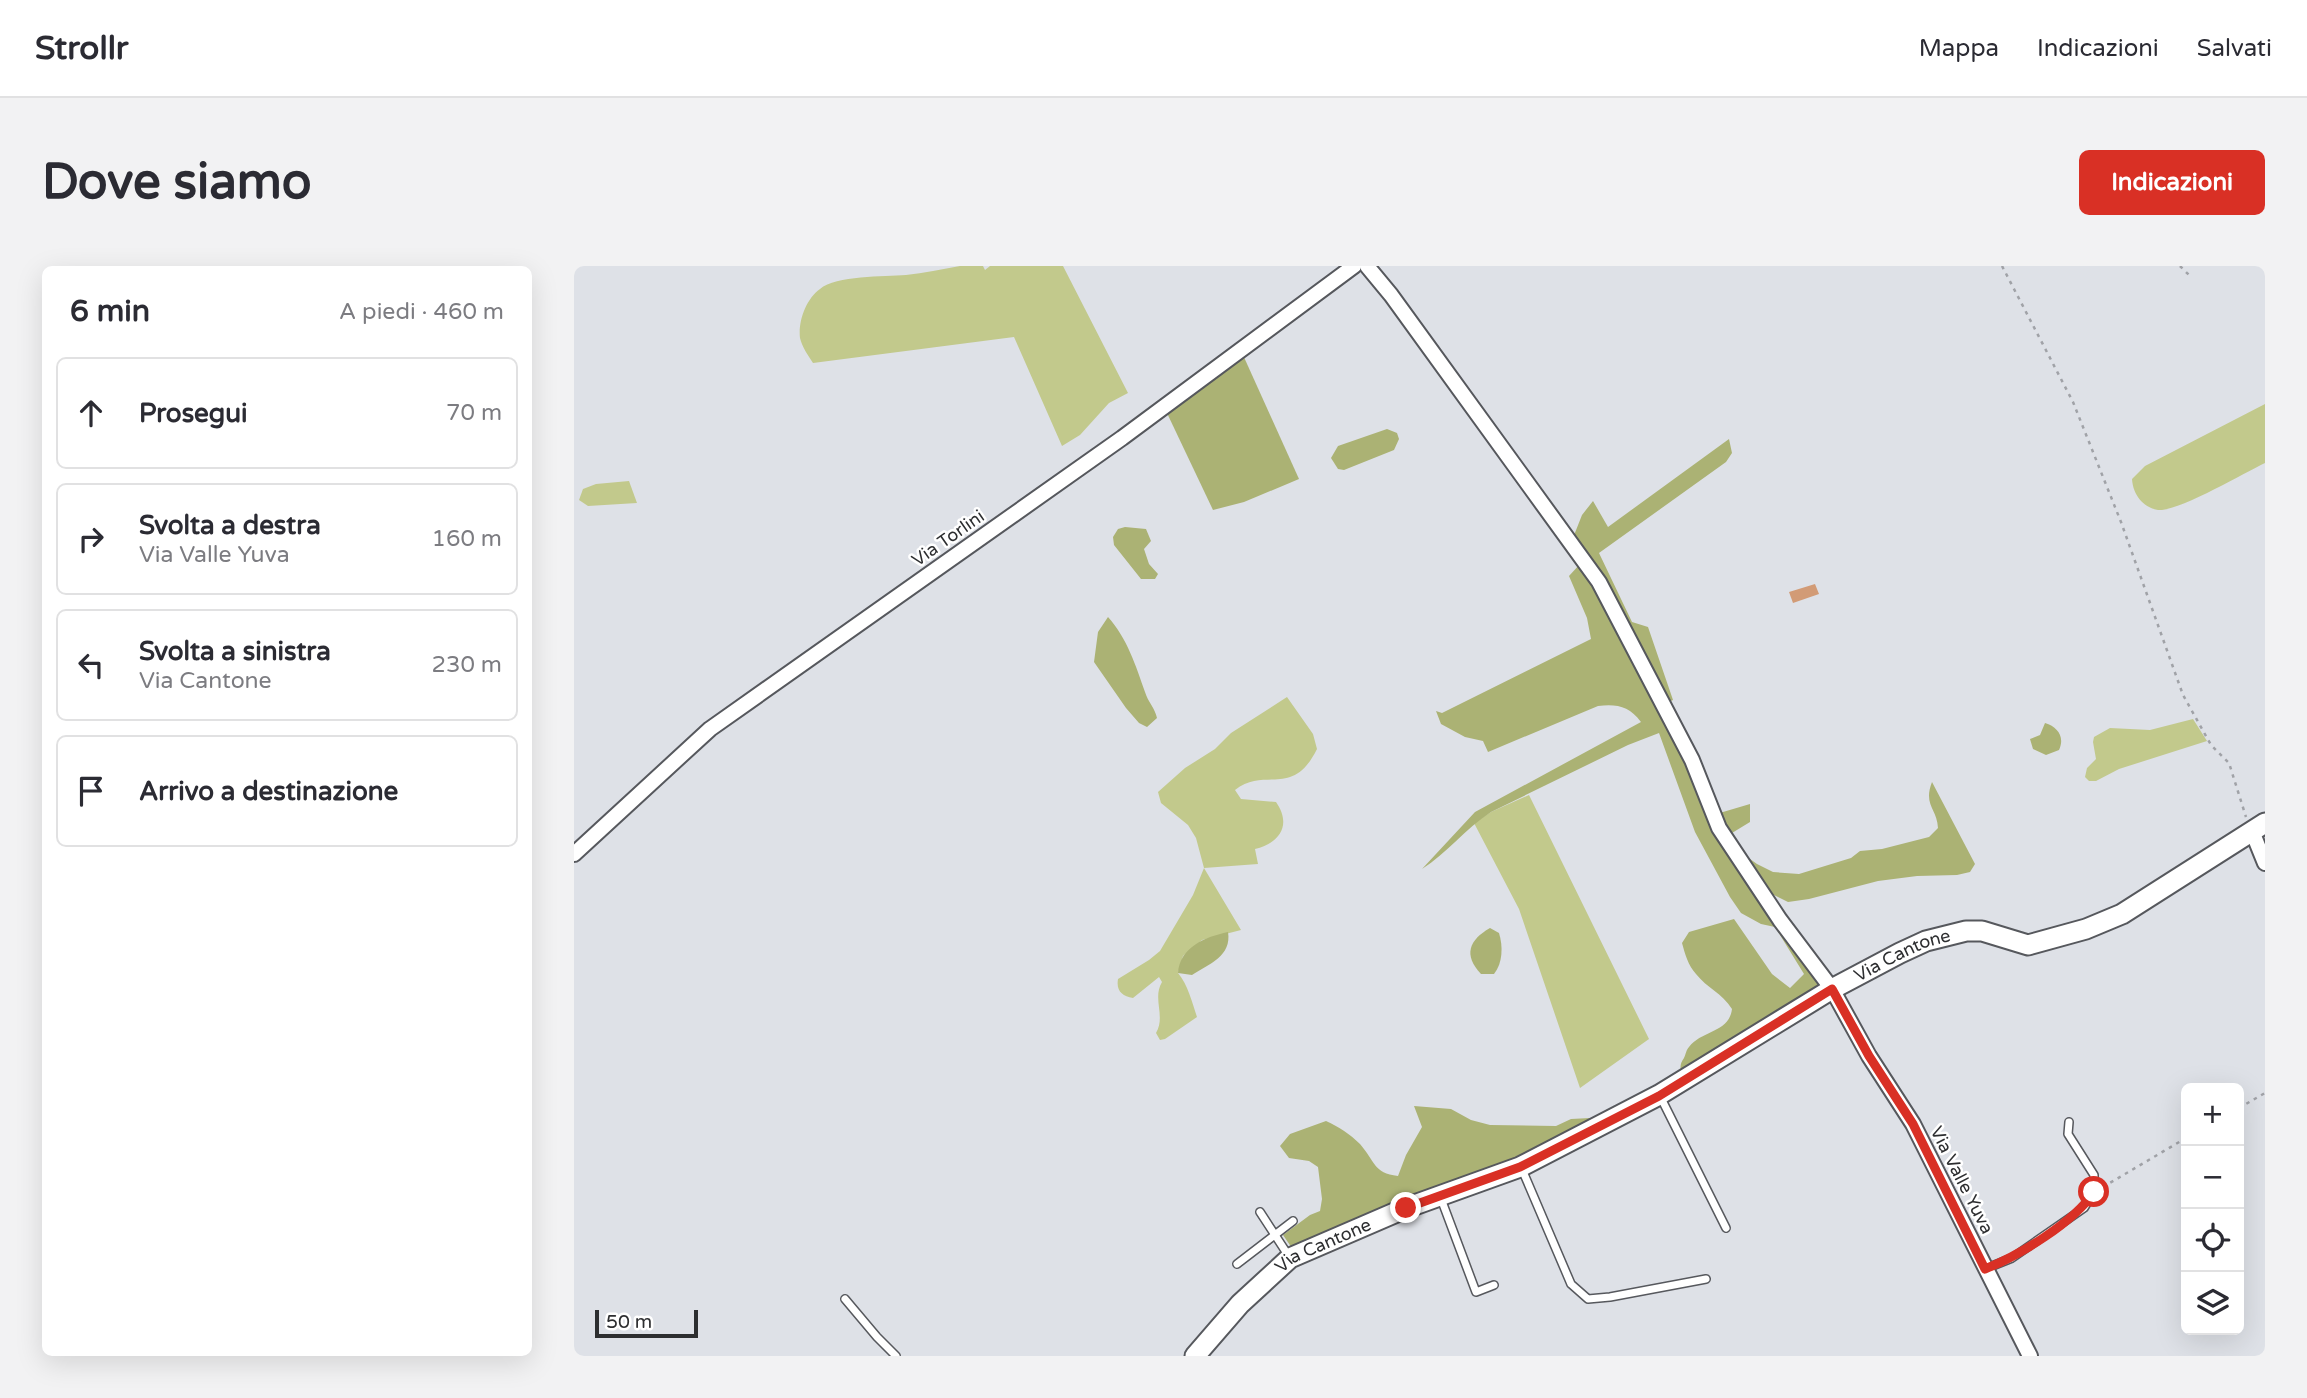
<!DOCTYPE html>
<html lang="it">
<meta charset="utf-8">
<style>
body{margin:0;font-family:"Varela Round",sans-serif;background:#f2f2f3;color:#2b2b33}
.controls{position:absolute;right:21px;bottom:21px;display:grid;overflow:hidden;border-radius:10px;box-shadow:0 7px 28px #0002}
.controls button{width:63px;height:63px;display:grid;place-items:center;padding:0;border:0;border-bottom:2px solid #e1e1e2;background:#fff;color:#2b2b33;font:35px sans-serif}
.scale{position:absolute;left:21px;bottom:18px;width:103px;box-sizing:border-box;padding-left:7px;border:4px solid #2d2e30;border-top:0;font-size:19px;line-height:24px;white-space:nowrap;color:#2d2e30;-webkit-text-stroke:5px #fff;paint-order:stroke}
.stop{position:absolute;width:21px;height:21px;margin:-16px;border:5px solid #d93025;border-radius:50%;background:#fff}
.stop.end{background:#d93025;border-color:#fff;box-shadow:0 2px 7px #0008}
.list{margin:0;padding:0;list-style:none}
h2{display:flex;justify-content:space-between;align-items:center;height:91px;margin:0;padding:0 28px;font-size:30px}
h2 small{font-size:23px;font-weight:400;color:#7c7c81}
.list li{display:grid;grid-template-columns:46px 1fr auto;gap:21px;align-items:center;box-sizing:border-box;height:112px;margin:0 14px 14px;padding:0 14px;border:2px solid #e1e1e2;border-radius:10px}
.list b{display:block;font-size:26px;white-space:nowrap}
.list p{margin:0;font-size:23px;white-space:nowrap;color:#7c7c81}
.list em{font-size:23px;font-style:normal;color:#7c7c81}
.icon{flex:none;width:38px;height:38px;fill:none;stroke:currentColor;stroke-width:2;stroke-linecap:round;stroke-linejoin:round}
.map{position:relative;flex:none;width:1691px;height:1090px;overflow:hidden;border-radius:10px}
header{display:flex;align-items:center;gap:42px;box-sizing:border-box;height:98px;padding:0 35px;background:#fff;border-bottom:2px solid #e1e1e2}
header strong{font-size:33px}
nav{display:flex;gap:38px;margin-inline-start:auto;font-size:24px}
.intro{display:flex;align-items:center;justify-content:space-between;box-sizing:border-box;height:168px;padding:0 42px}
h1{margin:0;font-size:49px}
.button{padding:18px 32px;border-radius:10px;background:#d93025;color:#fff;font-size:24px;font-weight:700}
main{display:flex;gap:42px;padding:0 42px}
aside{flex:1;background:#fff;border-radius:10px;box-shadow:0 7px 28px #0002}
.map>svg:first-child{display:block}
.green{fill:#c2c98c}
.forest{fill:#abb274}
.building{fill:#d29b76}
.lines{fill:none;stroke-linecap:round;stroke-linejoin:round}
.lane-casing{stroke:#56585d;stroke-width:10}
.street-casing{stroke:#56585d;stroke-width:18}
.secondary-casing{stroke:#56585d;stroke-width:23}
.path{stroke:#a0a2a7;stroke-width:2.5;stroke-dasharray:3.5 5;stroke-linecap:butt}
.lane{stroke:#fff;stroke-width:7}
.street{stroke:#fff;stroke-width:14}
.secondary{stroke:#fff;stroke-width:19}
.route{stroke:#d93025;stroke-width:9}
.labels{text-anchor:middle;stroke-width:5;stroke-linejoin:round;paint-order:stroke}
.street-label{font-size:18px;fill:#2d2e30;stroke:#fff}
</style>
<header>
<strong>Strollr</strong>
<nav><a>Mappa</a><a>Indicazioni</a><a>Salvati</a></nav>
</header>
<div class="intro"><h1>Dove siamo</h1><a class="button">Indicazioni</a></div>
<main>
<aside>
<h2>6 min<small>A piedi · 460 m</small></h2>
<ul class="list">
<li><svg class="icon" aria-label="ahead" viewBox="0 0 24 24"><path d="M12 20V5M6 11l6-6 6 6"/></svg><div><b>Prosegui</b></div><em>70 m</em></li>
<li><svg class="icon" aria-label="right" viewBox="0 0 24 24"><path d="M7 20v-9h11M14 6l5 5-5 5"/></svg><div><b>Svolta a destra</b><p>Via Valle Yuva</p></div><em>160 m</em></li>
<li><svg class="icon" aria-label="left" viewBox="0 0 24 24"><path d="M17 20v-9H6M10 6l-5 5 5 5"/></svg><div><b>Svolta a sinistra</b><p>Via Cantone</p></div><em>230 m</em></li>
<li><svg class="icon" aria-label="arrive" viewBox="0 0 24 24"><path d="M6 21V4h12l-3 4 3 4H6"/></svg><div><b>Arrivo a destinazione</b></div></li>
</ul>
</aside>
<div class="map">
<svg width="1691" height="1090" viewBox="0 0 1691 1090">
<rect width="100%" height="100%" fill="#dee1e7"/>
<g class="green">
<path d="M 386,0 L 409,0 L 411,4 L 416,0 L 489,0 L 554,127 L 535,137 L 506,169 L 488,180 L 440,71 L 239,97 C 234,89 228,81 226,72 C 224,55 232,33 246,23 C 262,9 310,11 332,9 C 350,7 368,3 386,0 Z"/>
<path d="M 1691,138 L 1691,197 C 1670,207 1604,246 1584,244 C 1568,241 1559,228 1558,213 L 1571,200 Z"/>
<path d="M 55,215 L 63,237 L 14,240 L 5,234 L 9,223 L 22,218 Z"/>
<path d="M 713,431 L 739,468 L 743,483 C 718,533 692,500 661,524 L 667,533 L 702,536 C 718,559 706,577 681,583 L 684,598 L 630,602 L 667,664 L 628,674 L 609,690 L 604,707 C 614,719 618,736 623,751 L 591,773 L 586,774 L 582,767 C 592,750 578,733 588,716 L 585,711 L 559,732 C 548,730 542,725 544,713 L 575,694 L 586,685 L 619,629 L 630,602 L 622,572 L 614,559 L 587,537 L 584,526 L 611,502 L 641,483 L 657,467 Z"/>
<path d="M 1619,453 L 1633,475 L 1545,503 L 1522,515 L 1515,515 L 1511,511 L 1513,502 L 1522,493 L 1519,476 L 1520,471 L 1536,462 L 1576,464 Z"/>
<path d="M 955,529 L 1075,773 L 1006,822 L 945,643 L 900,557 L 917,546 Z"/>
</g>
<g class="forest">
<path d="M 669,89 L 725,213 L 670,236 L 639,244 L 592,145 Z"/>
<path d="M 813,163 L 823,167 L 825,173 L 820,184 L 770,204 L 764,203 L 757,192 L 764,180 Z"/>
<path d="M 1155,173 L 1158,187 L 1152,196 L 1025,287 L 1058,356 L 1074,361 L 1099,434 L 1084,441 L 1114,494 L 1135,547 L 1149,546 L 1176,538 L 1176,556 L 1158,567 L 1160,577 L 1169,588 L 1183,598 L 1199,606 L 1225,608 L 1277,592 L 1286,585 L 1308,583 L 1355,571 L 1364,562 C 1363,542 1349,539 1358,516 L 1401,598 L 1396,606 L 1383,609 L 1343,610 L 1304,615 L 1235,633 L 1214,636 L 1200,629 L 1190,635 L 1249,721 L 1109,812 C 1106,803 1105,799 1110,792 C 1112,788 1112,784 1115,781 C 1128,764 1155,767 1158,743 C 1148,727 1133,722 1122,708 C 1114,699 1111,688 1108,677 L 1115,666 L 1160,653 L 1198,708 L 1216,722 L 1230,708 L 1201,661 L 1187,658 L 1167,647 L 1156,631 L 1121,566 L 1085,467 L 1054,479 L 917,546 C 891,563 873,587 848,603 L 901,546 L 1067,456 C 1055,440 1043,438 1024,440 L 914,486 L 909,475 L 891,471 L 867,458 L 862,445 L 868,447 L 1017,373 L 1013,352 L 995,310 L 1006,298 L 995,282 L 1008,249 L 1019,235 L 1034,261 Z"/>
<path d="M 551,261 L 572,263 L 577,275 L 570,283 L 575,298 L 584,308 L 581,313 L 567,313 L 540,279 L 539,271 L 544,263 Z"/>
<path d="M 534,351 C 553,372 562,400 571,426 C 574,436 581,442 583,452 L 573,461 L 565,457 L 552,442 L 520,396 L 524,366 Z"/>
<path d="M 1471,457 C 1484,461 1491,471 1485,484 L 1472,489 L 1459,483 L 1456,473 L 1466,469 Z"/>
<path d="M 916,662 L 925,667 C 929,680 929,697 920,708 L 907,708 C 889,689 895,674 916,662 Z"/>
<path d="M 654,666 C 658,690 635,698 618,709 L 604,707 C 606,681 631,671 654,666 Z"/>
<path d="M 840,840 L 877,843 L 897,854 L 916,859 L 982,860 L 997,853 L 1016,852 L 1026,855 L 941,897 L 722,988 L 709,969 L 736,949 L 746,945 L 748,933 L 744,901 L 735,895 L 715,892 L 706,880 L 716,868 L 752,855 C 765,861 776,868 786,878 C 801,895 799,907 824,910 L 832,889 L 848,861 Z"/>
</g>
<path class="building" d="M 1241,318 L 1245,328 L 1219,337 L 1215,326 Z"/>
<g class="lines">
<defs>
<g id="lane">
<path d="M 1086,830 L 1152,962"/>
<path d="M 947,901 L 997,1018 L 1014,1033 L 1036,1031 L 1132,1013"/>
<path d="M 866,930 L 902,1026 L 920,1019"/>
<path d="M 686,946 L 716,992"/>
<path d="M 663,998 L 719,955"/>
<path d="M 1411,1003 L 1438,992 L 1510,942 L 1520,926 L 1520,909 L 1494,868 L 1495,856"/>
<path d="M 271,1033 L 303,1071 L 322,1090"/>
</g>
<g id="street">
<path d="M 793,0 L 817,29 L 1025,316 L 1118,494 L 1145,562 L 1206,654 L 1258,723 L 1295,790 L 1339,858 L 1456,1090"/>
<path d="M 1678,565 L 1691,597"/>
<path d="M 0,588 L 136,463 L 548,172 L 780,0"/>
</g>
<g id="secondary">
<path id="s1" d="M 621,1090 L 666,1038 L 716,992 L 832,942 L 946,901 L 1085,829 L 1258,723 L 1326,687 L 1352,675 L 1392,665 L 1408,665 L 1454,679 L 1512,663 L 1548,648 L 1691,557"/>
</g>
</defs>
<use href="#lane" class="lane-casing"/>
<use href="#street" class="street-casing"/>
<use href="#secondary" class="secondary-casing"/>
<g class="path">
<path d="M 1428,0 L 1499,136 L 1547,256 L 1609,429 L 1637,479 L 1655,497 L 1672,551"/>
<path d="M 1606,0 L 1615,9"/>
<path d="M 1665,842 L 1691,827"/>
<path d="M 1529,921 L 1612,872"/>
</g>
<use href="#lane" class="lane"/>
<use href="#street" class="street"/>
<use href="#secondary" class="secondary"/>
</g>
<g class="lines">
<path class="route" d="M 832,942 L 946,901 L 1085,830 L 1258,723 L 1295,790 L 1339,858 L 1411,1003 C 1446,989 1499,957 1520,926"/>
</g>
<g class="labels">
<g class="street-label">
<text transform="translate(374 272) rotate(-35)" y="6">Via Torlini</text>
<text dy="6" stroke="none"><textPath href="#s1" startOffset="822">Via Cantone</textPath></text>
<text transform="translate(1388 914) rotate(63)" y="6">Via Valle Yuva</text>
<text dy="6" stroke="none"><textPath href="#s1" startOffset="172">Via Cantone</textPath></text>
</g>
</g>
</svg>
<div class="controls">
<button>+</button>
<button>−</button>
<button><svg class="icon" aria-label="locate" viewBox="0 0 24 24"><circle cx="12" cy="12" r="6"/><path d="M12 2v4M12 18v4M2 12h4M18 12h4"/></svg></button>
<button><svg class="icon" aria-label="layers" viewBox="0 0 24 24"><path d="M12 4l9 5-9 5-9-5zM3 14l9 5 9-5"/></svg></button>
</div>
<div class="scale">50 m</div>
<div class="stop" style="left:1520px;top:926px"></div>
<div class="stop end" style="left:832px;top:942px"></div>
</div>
</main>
